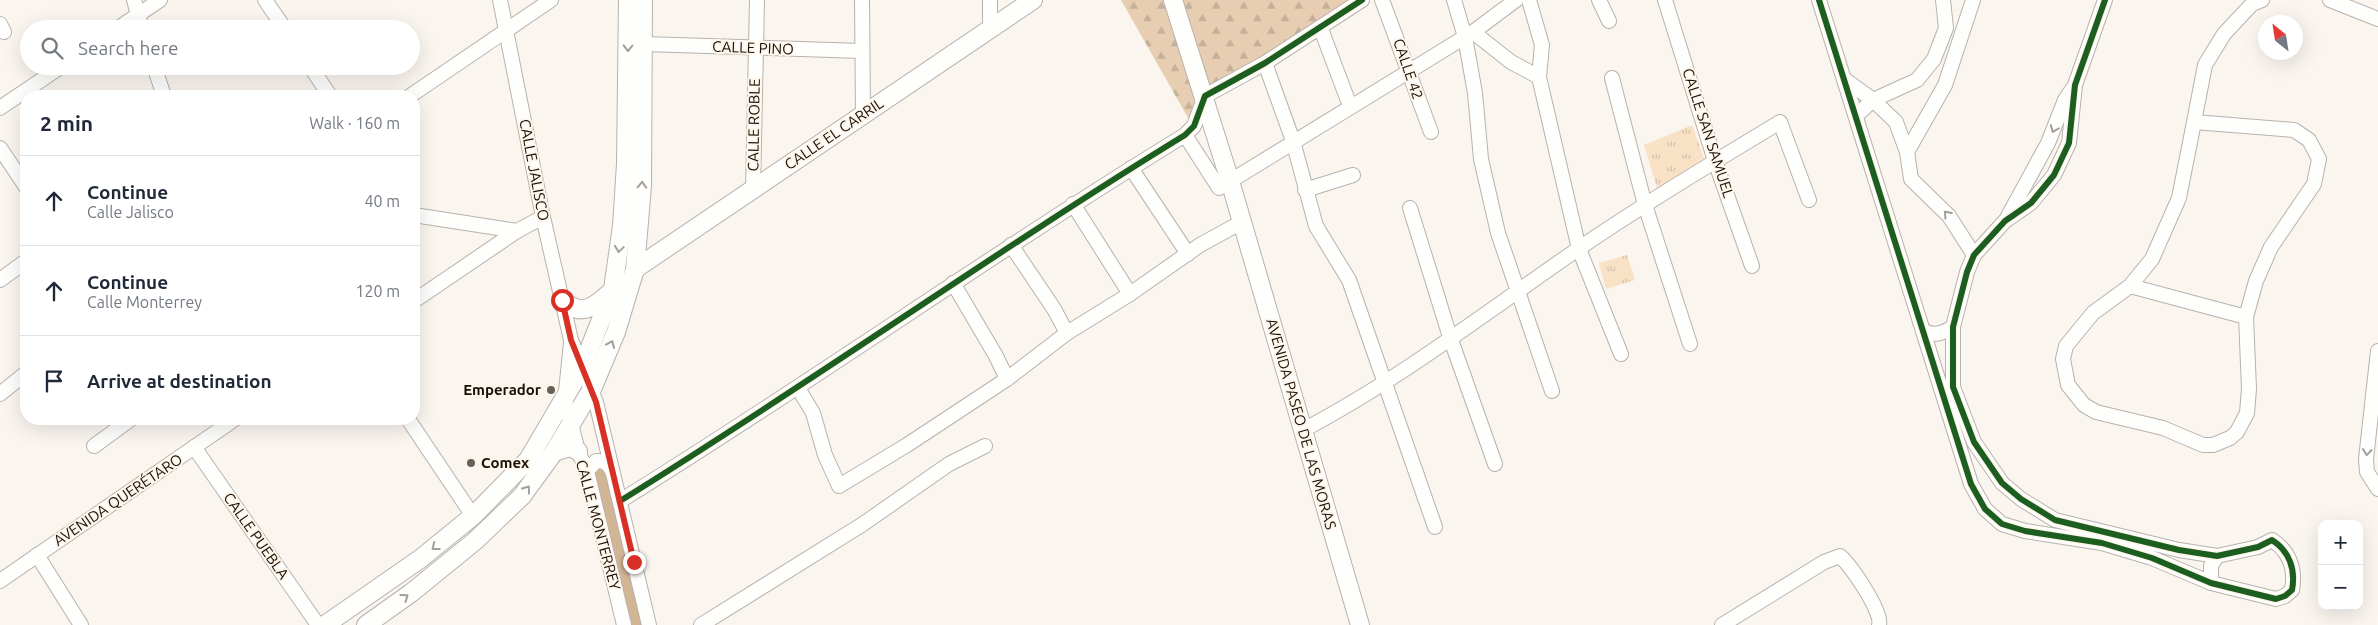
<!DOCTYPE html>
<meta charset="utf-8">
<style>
body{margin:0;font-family:Ubuntu,sans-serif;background:#f6f6f7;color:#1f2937}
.controls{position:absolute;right:15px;bottom:15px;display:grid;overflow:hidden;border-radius:10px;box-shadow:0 5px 20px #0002}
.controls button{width:45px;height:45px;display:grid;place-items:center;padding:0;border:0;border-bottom:1px solid #e0e1e3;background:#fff;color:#1f2937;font:25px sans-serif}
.compass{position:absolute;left:2258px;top:15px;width:45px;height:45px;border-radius:50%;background:#fff;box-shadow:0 5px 20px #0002;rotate:330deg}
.stop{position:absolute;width:15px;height:15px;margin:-11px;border:4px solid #d93025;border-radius:50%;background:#fff}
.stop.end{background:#d93025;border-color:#fff;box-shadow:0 1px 5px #0008}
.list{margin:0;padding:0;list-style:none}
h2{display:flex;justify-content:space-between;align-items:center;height:65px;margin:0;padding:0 20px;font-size:21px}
h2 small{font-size:16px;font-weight:400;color:#747a83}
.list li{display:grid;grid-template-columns:32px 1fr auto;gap:15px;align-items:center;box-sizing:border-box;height:90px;padding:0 20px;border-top:1px solid #e0e1e3}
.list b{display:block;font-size:19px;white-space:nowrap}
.list p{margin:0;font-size:16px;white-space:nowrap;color:#747a83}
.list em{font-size:16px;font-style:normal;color:#747a83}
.icon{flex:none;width:28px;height:28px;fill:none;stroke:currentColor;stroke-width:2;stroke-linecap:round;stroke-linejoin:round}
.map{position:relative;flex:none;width:2378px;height:625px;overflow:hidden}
.search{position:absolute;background:#fff;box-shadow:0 5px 20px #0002;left:20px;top:20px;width:400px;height:55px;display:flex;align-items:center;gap:12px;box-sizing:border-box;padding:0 18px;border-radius:28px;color:#747a83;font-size:19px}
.panel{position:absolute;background:#fff;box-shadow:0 5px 20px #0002;left:20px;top:90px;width:400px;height:335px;border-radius:20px}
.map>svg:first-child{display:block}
.grass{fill:url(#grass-tufts)}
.forest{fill:url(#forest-firs)}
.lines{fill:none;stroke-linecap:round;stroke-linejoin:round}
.canal{stroke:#d2b594;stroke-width:12}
.minor-casing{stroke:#b8b2ab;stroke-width:16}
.major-casing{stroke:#b8b2ab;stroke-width:20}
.minor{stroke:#fefefd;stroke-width:14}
.major{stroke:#fefefd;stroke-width:18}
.cycleway-casing{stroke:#fef5eb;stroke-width:9}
.cycleway{stroke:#1b5e20;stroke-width:6}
.oneway{stroke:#a29f9b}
.route{stroke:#d93025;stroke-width:6}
.poi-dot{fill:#666059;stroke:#fef5eb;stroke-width:2}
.labels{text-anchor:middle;stroke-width:4;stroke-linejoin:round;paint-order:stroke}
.street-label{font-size:15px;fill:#171008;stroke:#fef5eb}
.poi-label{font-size:15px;font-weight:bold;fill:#171008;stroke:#fef5eb;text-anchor:end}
</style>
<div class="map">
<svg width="2378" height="625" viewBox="0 0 2378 625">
<defs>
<pattern id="grass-tufts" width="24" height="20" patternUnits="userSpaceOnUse" patternTransform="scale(1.25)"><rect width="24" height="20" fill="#f9e1c6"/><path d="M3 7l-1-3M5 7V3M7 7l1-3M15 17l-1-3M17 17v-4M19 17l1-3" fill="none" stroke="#d5c0a9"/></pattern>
<pattern id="forest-firs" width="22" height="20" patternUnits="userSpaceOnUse" patternTransform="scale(1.25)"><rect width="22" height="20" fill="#e7ceb3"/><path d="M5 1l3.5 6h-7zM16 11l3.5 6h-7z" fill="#c5b098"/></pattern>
</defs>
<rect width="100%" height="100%" fill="#faf5ef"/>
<g class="grass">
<path d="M 1692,125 L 1704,158 L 1657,188 L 1644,145 Z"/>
<path d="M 1627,255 L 1635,280 L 1606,289 L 1599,263 Z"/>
</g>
<g class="forest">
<path d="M 1121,0 L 1168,0 L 1200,102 L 1191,123 Z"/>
<path d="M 1176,0 L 1354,0 L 1205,97 Z"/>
</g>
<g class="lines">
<path class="canal" d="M 600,471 L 636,625"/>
<defs>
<g id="minor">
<path d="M 134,0 L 142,29"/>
<path d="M 265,0 L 285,29"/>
<path d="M 500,0 L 543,217 L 571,340 L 596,402 L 649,625"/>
<path d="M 862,0 L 863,115"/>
<path d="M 990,0 L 990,29"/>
<path d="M 1382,0 L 1431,132"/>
<path d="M 1454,0 L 1465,37 L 1475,93 L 1481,159 L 1498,233 L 1552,391"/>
<path d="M 1529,0 L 1542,45 L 1539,77 L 1579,249 L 1621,354"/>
<path d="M 1599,0 L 1609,21"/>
<path d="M 1665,0 L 1715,161 L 1752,266"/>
<path d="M 1819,0 L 1971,484 L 1985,509 L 2002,524 L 2025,531 L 2102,543 L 2152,558 L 2211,583 L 2276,599 L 2285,596 L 2292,590 C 2296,569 2289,551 2272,540 L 2258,547 L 2217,556 L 2179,550 L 2055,520 L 2021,499 L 2002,483 L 1974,442 L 1953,387 L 1953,327 L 1967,272 L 1974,255 L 2005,221 L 2031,203 L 2054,175 L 2069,143 L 2075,85 L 2105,0"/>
<path d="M 2330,0 L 2378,19"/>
<path d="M 0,24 L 4,32"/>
<path d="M 117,29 L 160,0"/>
<path d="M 1321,29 L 1350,106"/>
<path d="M 1473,32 L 1511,62 L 1539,77"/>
<path d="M 643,44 L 862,51"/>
<path d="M 1265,63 L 1293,141 L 1316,226 L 1349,280 L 1435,527"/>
<path d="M 154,66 L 164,96"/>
<path d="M 310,66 L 330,96"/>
<path d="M 1612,78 L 1645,205 L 1690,344"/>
<path d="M 1844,79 L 1873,100 L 1896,122 L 1907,152 L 1911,179 L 1949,216 L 1974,255"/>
<path d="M 410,96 L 551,0"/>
<path d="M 0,108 L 62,66"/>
<path d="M 1856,116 L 1873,100 L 1917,80 L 1934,59 L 1946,28 L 1943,0"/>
<path d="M 2194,122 L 2294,130 L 2309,140 L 2319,159 L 2314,184 L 2271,247 L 2256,281 L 2246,317 L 2249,389 L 2247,413 L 2237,432 L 2230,438 L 2213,445 L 2203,445 L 2163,428 L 2096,412 L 2084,405 L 2068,385 L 2063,359 L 2066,346 L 2093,313 L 2130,286 L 2152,259 L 2179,198 L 2194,122 L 2205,65 L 2224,34 L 2252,4 L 2262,0"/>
<path d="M 1185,135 L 1219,188 L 1473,32 L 1516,0"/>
<path d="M 0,148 L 26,187"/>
<path d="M 1907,152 L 1945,85 L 1973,0"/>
<path d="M 1131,168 L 1188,254"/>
<path d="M 753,189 L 757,0"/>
<path d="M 1305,190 L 1353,175"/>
<path d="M 1073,204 L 1130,294"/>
<path d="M 1410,208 L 1450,337 L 1495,464"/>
<path d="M 414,215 L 517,231 L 543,217"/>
<path d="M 2007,218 L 2048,143 L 2065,100 L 2073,88"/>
<path d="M 1011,245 L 1054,309 L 1067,333"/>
<path d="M 0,280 L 26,261"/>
<path d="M 953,283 L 996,356 L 1007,379"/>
<path d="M 2130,286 L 2246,317"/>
<path d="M 414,301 L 517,231"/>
<path d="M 1923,331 C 1935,336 1941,334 1953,327"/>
<path d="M 571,343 L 565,401 L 578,451 L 587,471 L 624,625"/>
<path d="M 2378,351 L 2366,459 L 2367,472 L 2378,489"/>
<path d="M 798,388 L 813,413 L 825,455 L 839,486 L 907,445 L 1007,379 L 1067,333 L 1130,294 L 1200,245 L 1242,222"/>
<path d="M 0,394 L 26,373"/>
<path d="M 408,419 L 473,516"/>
<path d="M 1303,430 C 1400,379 1488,311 1578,249 C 1644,204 1712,163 1780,122 L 1809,200"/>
<path d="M 94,446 L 131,419"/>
<path d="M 194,447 L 318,625"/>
<path d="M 587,471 L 596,461 C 604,461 608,463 612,471"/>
<path d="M 620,501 C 811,383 994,252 1185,135 L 1194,126 L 1205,96 L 1265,63 L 1362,0"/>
<path d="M 37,555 L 81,625"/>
<path d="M 0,581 L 235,419"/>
<path d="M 2211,583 L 2211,566 L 2217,556"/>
<path d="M 701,625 L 863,524 L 949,464 L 985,446"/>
<path d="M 1722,625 L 1824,562 L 1840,556 C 1851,566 1883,612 1879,625"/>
</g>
<g id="major">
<path d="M 1173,0 L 1230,181 L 1360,625"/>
<path d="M 635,269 L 1033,0"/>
<path d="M 562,299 C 582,320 596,305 613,290"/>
<path d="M 554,452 L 570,447 L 578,451"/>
<path d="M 325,625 L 420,559 L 473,516 L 528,460 L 582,368 L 613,289 L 622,226 L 626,164 L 628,0"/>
<path d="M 366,625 L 411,593 L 475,541 L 522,496 L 554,452 L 592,389 L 616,332 L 635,269 L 642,186 L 643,0"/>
</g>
</defs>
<use href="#minor" class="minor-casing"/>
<use href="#major" class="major-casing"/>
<use href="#minor" class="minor"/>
<use href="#major" class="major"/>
<defs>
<g id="cycleway">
<path d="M 1819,0 L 1971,484 L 1985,509 L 2002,524 L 2025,531 L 2102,543 L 2152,558 L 2211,583 L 2276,599 L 2285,596 L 2292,590 C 2296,569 2289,551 2272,540 L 2258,547 L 2217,556 L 2179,550 L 2055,520 L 2021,499 L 2002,483 L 1974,442 L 1953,387 L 1953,327 L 1967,272 L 1974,255 L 2005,221 L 2031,203 L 2054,175 L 2069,143 L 2075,85 L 2105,0"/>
<path d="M 620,501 C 811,383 994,252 1185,135 L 1194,126 L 1205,96 L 1265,63 L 1362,0"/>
</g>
</defs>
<use href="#cycleway" class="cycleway-casing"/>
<use href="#cycleway" class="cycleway"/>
</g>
<defs><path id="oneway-chevron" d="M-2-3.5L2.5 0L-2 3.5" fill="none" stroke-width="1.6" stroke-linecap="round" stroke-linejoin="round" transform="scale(1.25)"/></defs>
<g class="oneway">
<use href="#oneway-chevron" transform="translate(628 48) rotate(91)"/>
<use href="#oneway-chevron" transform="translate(2054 129) rotate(111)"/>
<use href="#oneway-chevron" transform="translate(642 185) rotate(-88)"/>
<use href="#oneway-chevron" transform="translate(1947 214) rotate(-132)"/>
<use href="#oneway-chevron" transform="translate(619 249) rotate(98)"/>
<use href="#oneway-chevron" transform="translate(611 344) rotate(-67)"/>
<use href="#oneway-chevron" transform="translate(2367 452) rotate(96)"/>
<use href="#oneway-chevron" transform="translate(527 489) rotate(-54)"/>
<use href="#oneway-chevron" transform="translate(435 547) rotate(142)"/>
<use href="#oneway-chevron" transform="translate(405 597) rotate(-36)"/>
</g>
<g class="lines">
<path class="route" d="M 562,300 L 571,340 L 596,402 L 634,562"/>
</g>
<g class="poi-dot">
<circle cx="551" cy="390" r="5"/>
<circle cx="471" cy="463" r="5"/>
</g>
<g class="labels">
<g class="street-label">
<text transform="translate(753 48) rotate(2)" y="5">CALLE PINO</text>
<text transform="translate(1408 69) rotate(71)" y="5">CALLE 42</text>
<text transform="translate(754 125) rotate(-89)" y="5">CALLE ROBLE</text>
<text transform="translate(1708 133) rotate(72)" y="5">CALLE SAN SAMUEL</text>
<text transform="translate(834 134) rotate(-34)" y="5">CALLE EL CARRIL</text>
<text transform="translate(534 170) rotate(79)" y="5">CALLE JALISCO</text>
<text transform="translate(1301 424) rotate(74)" y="5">AVENIDA PASEO DE LAS MORAS</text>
<text transform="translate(118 500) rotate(-34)" y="5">AVENIDA QUERÉTARO</text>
<text transform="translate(598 525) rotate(75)" y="5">CALLE MONTERREY</text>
<text transform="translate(256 536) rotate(55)" y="5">CALLE PUEBLA</text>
</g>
<g class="poi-label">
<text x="541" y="395">Emperador</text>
<text x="481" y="468" text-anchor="start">Comex</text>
</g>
</g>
</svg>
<div class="controls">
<button>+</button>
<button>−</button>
</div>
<svg class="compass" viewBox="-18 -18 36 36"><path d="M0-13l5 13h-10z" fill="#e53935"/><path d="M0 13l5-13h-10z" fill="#747a83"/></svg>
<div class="stop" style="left:562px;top:300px"></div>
<div class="stop end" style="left:634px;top:562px"></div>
<div class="search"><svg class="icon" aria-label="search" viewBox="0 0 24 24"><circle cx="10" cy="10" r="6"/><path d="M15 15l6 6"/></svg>Search here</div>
<section class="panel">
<h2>2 min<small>Walk · 160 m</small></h2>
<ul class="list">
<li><svg class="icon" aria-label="ahead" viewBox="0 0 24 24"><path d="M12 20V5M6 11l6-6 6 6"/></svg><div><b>Continue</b><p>Calle Jalisco</p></div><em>40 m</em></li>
<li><svg class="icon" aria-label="ahead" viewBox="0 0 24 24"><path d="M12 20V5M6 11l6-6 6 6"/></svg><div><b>Continue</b><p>Calle Monterrey</p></div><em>120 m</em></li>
<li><svg class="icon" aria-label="arrive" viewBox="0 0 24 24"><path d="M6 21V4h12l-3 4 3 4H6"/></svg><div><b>Arrive at destination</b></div></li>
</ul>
</section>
</div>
